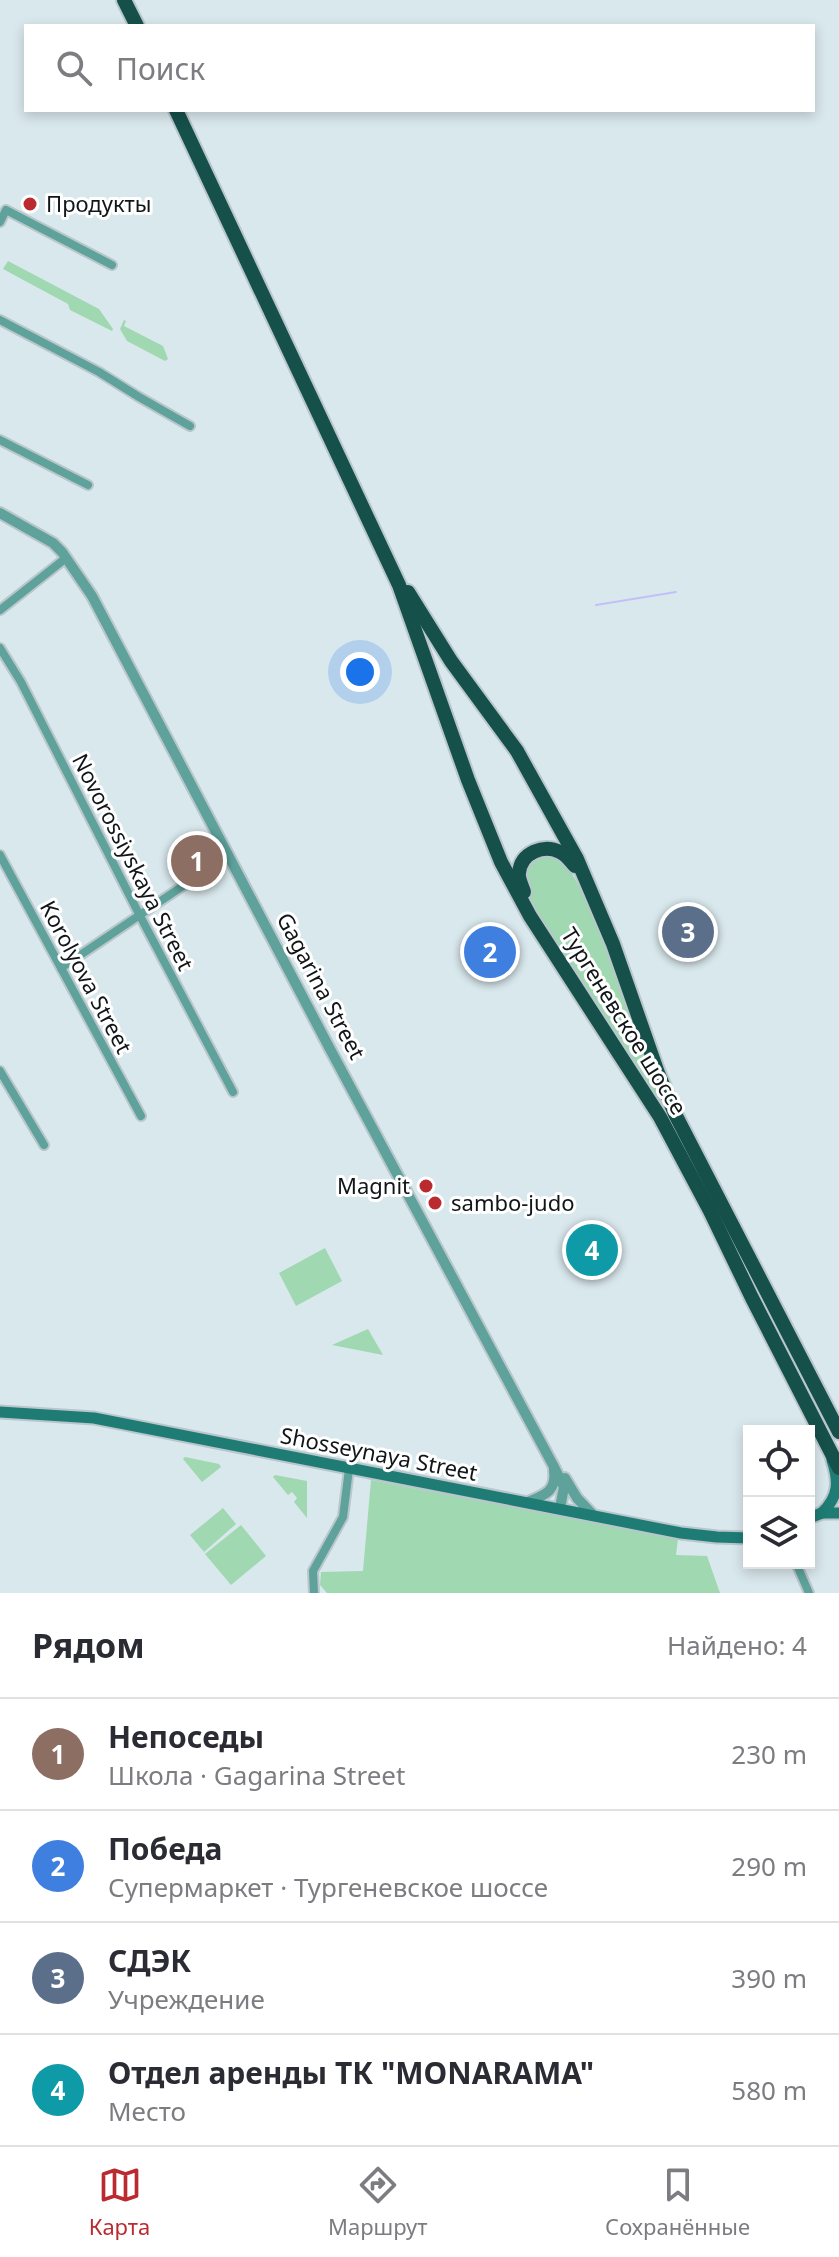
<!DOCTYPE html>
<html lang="ru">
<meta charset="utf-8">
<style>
body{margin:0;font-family:"Noto Sans",sans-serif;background:#f7f7f7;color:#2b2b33}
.controls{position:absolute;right:24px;bottom:24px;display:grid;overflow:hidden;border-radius:0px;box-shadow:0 4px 12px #0003}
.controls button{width:72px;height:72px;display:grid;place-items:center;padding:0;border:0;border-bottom:2px solid #e1e1e2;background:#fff;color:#2b2b33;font:40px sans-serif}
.you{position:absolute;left:360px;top:672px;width:28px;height:28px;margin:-20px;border:6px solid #fff;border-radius:50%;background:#1a73e8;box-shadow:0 0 0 12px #1a73e833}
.badge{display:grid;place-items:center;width:52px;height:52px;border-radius:50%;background:#ba2a2f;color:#fff;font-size:26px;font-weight:700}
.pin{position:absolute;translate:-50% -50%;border:4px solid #fff;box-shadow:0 2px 8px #0006}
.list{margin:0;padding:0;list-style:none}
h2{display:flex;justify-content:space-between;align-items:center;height:104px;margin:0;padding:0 32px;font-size:34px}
h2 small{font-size:26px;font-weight:400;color:#7c7c81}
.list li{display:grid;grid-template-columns:52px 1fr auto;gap:24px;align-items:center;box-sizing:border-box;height:112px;padding:0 32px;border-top:2px solid #e1e1e2}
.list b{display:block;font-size:30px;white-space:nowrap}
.list p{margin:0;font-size:26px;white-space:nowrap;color:#7c7c81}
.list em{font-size:26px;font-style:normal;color:#7c7c81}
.icon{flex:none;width:44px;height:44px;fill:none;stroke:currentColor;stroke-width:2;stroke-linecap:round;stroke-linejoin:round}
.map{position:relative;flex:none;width:839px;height:1593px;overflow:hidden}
.search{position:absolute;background:#fff;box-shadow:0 4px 12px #0003;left:24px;right:24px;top:24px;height:88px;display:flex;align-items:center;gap:20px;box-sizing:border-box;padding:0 28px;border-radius:0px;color:#7c7c81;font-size:30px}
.sheet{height:552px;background:#fff}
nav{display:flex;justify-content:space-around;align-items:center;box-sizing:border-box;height:112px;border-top:2px solid #e1e1e2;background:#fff;font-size:22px;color:#7c7c81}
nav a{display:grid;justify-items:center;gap:4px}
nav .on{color:#ba2a2f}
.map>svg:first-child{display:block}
.green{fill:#9fd8b1}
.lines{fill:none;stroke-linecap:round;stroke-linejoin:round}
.stream{stroke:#c2c1f7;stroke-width:2}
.minor-casing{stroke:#b9c6cb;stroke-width:12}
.tertiary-casing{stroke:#b9c6cb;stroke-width:14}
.secondary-casing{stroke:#b9c6cb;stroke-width:15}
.trunk-casing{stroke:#b9c6cb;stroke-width:18}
.minor{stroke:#5ea29b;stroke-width:8}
.tertiary{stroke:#5ea29b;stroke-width:10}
.secondary{stroke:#1e7c75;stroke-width:11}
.trunk{stroke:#16504b;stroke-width:14}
.poi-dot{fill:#ba2a2f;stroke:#fff;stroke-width:3}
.labels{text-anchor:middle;stroke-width:6;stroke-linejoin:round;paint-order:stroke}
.poi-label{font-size:22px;fill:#101517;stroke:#fff;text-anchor:start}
.street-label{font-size:22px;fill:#101517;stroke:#fff}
</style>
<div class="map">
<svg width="839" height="1593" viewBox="0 0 839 1593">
<rect width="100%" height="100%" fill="#d9e8ed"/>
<g class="green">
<path d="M 8,261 L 99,309 L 113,329 L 112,331 L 70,310 L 68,304 L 3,269 Z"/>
<path d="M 124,320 L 126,321 L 124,326 L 163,346 L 168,359 L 165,361 L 127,341 L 120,329 Z"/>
<path d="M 556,854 C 586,884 601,937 616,976 C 634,1023 651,1070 668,1117 L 559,950 L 529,898 L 524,873 L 534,855 Z"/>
<path d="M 325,1248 L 342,1281 L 296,1306 L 279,1273 Z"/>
<path d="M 368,1329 L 383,1355 L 332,1345 Z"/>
<path d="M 185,1457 L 219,1464 L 221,1467 L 202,1482 L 183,1459 Z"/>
<path d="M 275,1475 L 307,1481 L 307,1518 L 294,1502 L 297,1498 L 292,1492 L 288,1495 L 273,1477 Z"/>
<path d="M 371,1480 L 678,1539 L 676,1555 L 707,1556 L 720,1593 L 327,1593 L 320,1585 L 321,1572 L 363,1571 Z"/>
<path d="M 223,1508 L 236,1524 L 204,1552 L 190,1535 Z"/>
<path d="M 241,1525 L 266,1556 L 231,1585 L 205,1554 Z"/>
</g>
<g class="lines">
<path class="stream" d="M 596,605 L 676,592"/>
<defs>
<g id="minor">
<path d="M 0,222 L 6,210 L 112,265"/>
<path d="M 0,320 L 99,372 L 139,397 L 190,426"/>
<path d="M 0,440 L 88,485"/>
<path d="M 0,610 L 66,558"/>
<path d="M 0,648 L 21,682 L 139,914 L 233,1092"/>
<path d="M 0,855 L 141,1116"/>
<path d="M 61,968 L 229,855"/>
<path d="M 0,1071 L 44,1145"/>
<path d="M 796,1563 L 809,1593"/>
<path d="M 314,1593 L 313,1571 L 343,1517 L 349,1469"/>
</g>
<g id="tertiary">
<path d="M 0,513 L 53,543 L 62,552 L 92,596 L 330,1049 L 553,1465 L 564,1487 L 560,1508"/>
<path d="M 565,1478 L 577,1498 L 593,1515"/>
<path d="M 528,1502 C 545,1495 557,1491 554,1470"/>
</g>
<g id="secondary">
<path d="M 0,1412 L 94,1418 L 681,1533 L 717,1537 L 749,1538"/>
<path d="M 822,1513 C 839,1496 839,1482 832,1460"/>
<path d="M 809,1518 L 822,1513 L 839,1513"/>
</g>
<g id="trunk">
<path d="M 124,0 L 137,26"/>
<path d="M 176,110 L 399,585 L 468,780 L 501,862 L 530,916 L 660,1117 L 710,1211 L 752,1298 L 839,1468"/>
<path d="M 408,592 L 451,661 L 517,751 L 577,859 L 613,944 L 658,1073 L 675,1114 L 839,1432"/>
<path d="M 524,892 C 522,886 518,878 519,873 C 521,852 544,844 560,852 C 567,855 570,861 575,866"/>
</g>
</defs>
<use href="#minor" class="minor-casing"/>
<use href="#tertiary" class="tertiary-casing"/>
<use href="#secondary" class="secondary-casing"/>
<use href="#trunk" class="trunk-casing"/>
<use href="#minor" class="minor"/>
<use href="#tertiary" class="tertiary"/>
<use href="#secondary" class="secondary"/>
<use href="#trunk" class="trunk"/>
</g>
<g class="poi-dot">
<circle cx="30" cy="204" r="8"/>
<circle cx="426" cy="1186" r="8"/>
<circle cx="435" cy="1203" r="8"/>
</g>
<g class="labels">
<g class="poi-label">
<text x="46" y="212">Продукты</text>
<text x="410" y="1194" text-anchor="end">Magnit</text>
<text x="451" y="1211">sambo-judo</text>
</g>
<g class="street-label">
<text transform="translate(133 862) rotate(63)" y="8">Novorossiyskaya Street</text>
<text transform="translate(86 977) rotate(62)" y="8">Korolyova Street</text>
<text transform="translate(321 986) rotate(62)" y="8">Gagarina Street</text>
<text transform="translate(624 1021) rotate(58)" y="8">Тургеневское шоссе</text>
<text transform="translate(379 1454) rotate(11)" y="8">Shosseynaya Street</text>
</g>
</g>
</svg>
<div class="controls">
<button><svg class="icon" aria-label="locate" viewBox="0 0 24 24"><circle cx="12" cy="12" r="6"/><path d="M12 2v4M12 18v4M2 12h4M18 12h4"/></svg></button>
<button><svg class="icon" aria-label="layers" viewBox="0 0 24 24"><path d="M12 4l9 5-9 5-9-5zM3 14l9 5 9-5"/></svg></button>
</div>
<div class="you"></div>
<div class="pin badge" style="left:197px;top:861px;background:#8d6e63">1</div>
<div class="pin badge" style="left:490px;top:952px;background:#3f7fe0">2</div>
<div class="pin badge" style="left:688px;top:932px;background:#5c6f8a">3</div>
<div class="pin badge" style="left:592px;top:1250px;background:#0f9aa8">4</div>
<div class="search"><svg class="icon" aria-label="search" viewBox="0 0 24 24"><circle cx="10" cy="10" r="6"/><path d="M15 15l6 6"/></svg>Поиск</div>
</div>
<section class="sheet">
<h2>Рядом<small>Найдено: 4</small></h2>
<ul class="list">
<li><span class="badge" style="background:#8d6e63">1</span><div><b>Непоседы</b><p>Школа · Gagarina Street</p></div><em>230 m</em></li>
<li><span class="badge" style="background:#3f7fe0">2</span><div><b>Победа</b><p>Супермаркет · Тургеневское шоссе</p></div><em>290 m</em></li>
<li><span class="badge" style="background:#5c6f8a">3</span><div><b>СДЭК</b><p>Учреждение</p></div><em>390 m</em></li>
<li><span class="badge" style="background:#0f9aa8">4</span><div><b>Отдел аренды ТК &quot;MONARAMA&quot;</b><p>Место</p></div><em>580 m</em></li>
</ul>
</section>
<nav>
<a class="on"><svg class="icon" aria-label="map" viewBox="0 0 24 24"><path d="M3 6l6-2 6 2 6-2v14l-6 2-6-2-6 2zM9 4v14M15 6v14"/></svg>Карта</a>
<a><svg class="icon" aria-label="directions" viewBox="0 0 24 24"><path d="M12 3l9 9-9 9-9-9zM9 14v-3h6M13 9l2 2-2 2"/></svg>Маршрут</a>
<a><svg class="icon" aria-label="saved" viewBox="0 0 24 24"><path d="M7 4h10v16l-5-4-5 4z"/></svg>Сохранённые</a>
</nav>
